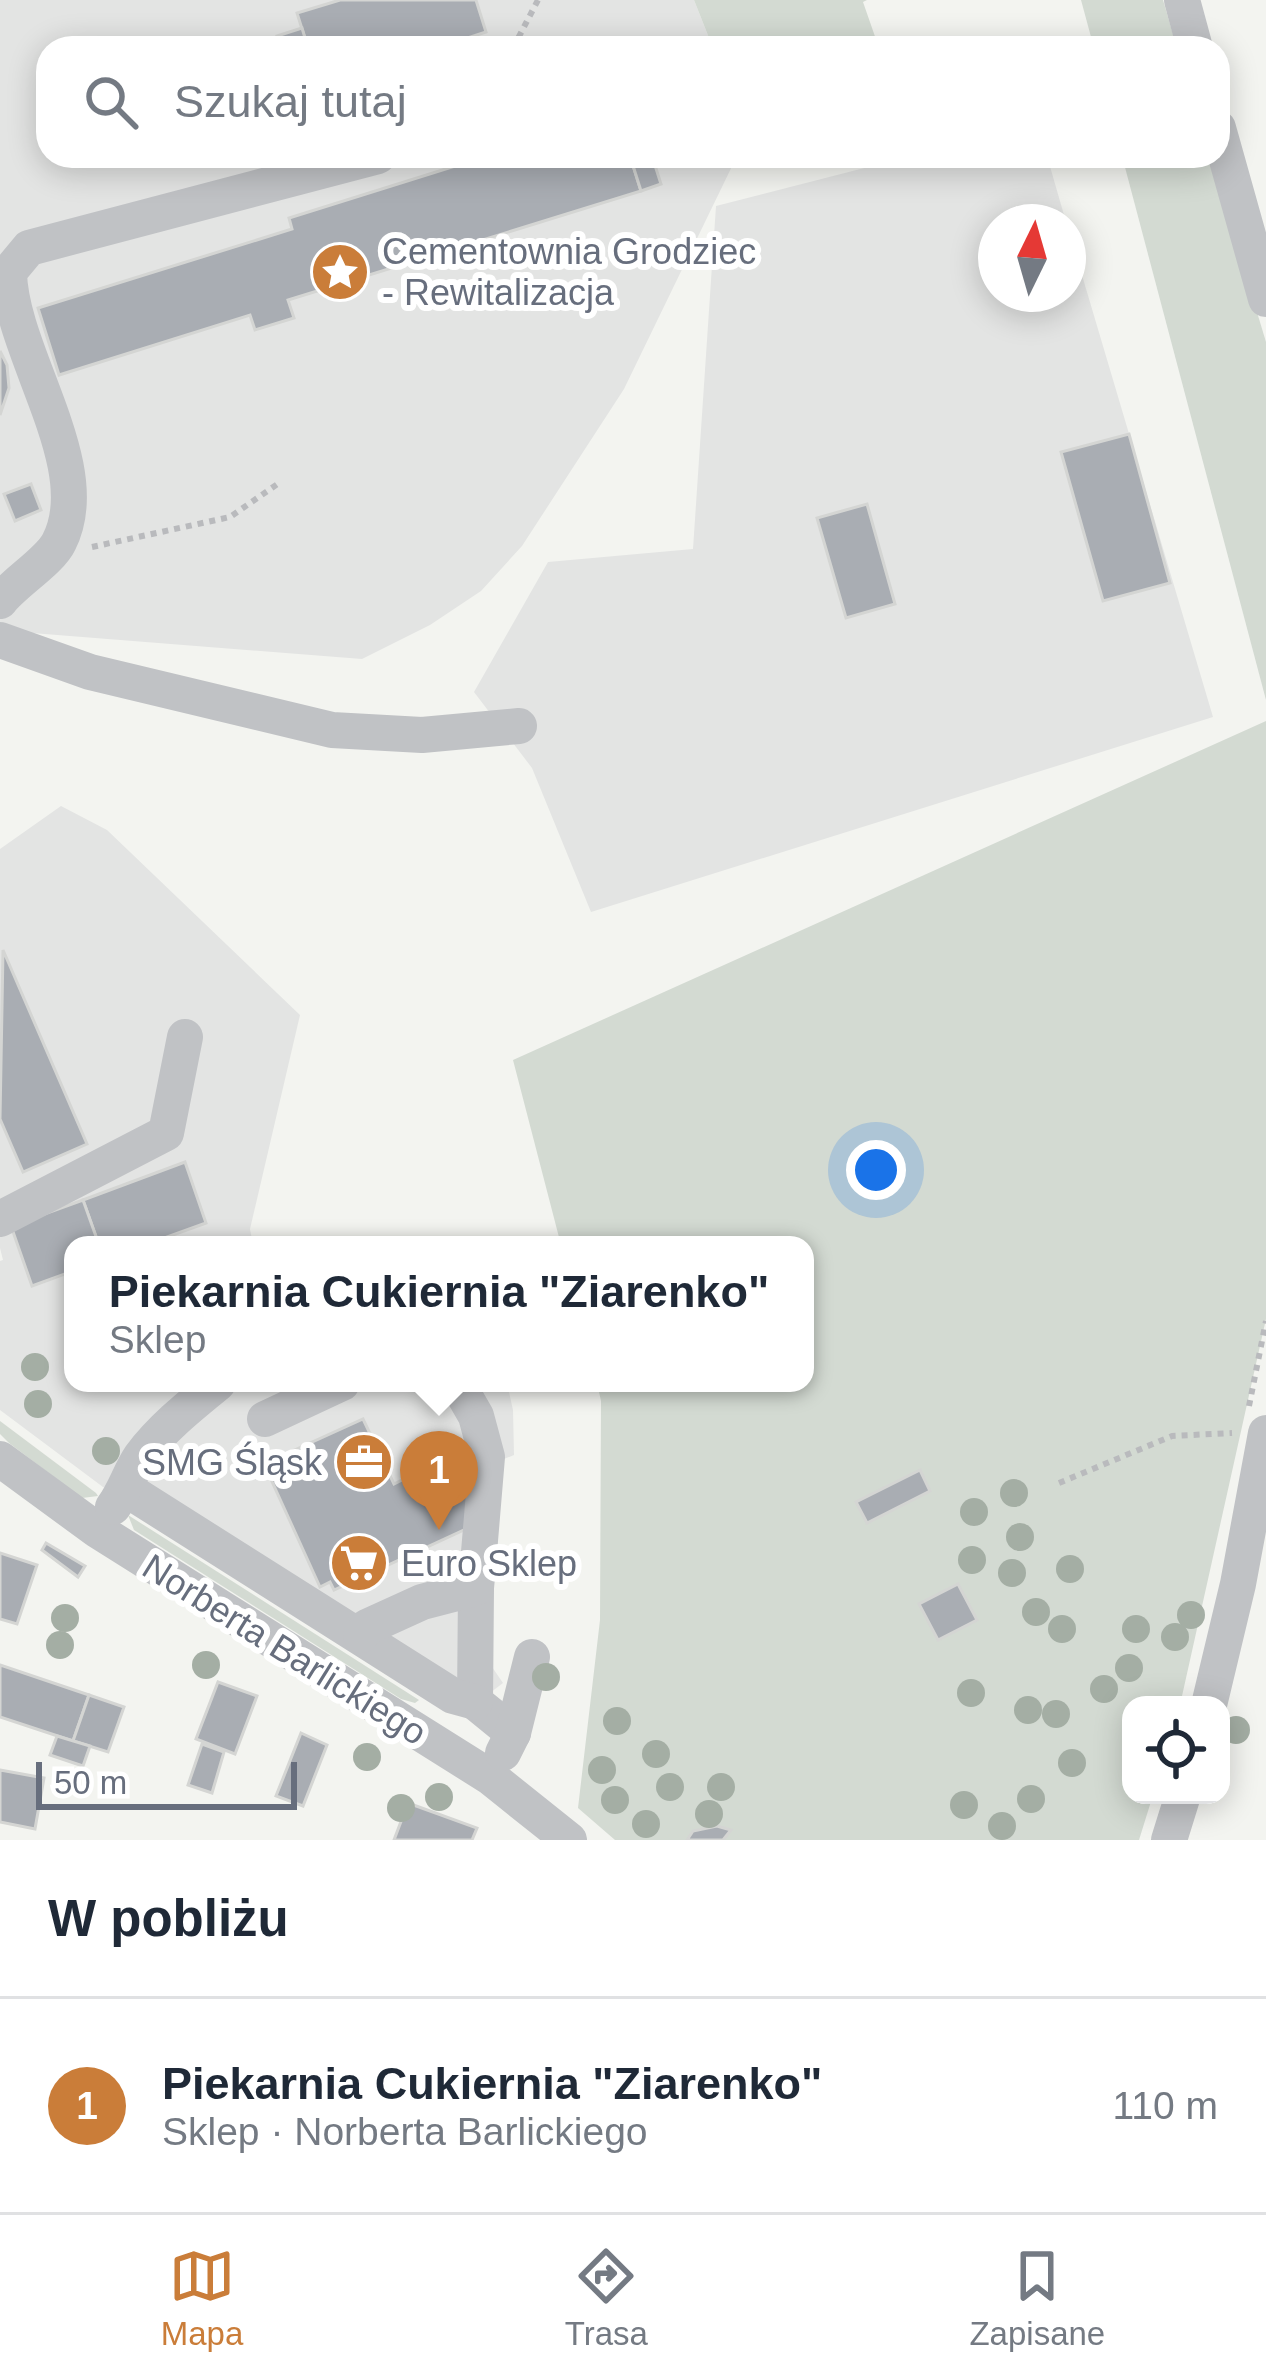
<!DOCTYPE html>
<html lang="pl">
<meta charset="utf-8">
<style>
body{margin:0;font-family:Helvetica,sans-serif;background:#f2f2f3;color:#1f2937}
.controls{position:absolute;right:36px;bottom:36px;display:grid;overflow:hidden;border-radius:24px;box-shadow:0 6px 30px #0003}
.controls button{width:108px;height:108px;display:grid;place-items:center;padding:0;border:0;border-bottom:3px solid #e0e1e3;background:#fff;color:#1f2937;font:60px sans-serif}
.compass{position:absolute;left:978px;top:204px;width:108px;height:108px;border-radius:50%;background:#fff;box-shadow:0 6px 30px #0003;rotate:5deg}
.scale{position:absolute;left:36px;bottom:30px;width:261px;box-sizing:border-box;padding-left:12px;border:6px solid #676e7d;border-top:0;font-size:33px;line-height:42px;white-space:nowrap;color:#676e7d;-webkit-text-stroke:9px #fff;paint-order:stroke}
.you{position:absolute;left:876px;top:1170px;width:42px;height:42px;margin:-30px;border:9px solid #fff;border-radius:50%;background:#1a73e8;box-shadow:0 0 0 18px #1a73e833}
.badge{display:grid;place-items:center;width:78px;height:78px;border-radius:50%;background:#ca7d39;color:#fff;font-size:39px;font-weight:700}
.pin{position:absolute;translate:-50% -99px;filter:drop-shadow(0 3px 6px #0008)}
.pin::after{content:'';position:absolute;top:63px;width:42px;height:36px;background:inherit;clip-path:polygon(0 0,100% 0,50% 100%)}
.popup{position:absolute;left:64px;top:1236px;width:750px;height:156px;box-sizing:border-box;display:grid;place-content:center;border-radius:24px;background:#fff;filter:drop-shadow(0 3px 9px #0005);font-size:39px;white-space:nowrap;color:#747a83}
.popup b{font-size:45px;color:#1f2937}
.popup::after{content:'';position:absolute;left:50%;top:100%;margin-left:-24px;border:24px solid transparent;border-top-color:#fff}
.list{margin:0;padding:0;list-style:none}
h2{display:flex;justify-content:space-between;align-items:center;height:156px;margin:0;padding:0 48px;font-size:51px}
h2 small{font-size:39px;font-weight:400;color:#747a83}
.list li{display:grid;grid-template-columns:78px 1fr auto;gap:36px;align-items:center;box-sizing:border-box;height:216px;padding:0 48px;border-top:3px solid #e0e1e3}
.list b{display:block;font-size:45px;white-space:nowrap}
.list p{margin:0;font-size:39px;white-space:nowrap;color:#747a83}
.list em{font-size:39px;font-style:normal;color:#747a83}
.icon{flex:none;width:66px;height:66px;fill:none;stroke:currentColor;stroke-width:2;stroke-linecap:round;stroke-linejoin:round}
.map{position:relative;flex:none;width:1266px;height:1840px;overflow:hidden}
.search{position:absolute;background:#fff;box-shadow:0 6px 30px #0003;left:36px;right:36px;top:36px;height:132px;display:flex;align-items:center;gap:30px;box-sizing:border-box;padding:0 42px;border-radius:36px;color:#747a83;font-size:45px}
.sheet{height:372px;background:#fff}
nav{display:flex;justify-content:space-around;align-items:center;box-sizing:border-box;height:168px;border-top:3px solid #e0e1e3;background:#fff;font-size:33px;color:#747a83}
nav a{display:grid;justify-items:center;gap:6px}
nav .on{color:#ca7d39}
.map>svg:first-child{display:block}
.built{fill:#e3e4e3}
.green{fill:#d3dad2}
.building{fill:#a9adb3;stroke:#d4d5d3;stroke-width:3}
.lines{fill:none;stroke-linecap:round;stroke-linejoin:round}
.path{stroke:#b9babd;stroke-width:6;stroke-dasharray:6 6;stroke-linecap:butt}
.minor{stroke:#c0c2c5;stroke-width:36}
.tree{fill:#a4aea4}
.labels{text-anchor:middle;stroke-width:12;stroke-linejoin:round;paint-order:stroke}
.poi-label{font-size:36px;fill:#676e7d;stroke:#fff;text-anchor:start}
.street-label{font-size:36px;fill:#676e7d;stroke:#fff}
</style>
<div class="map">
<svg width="1266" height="1840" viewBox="0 0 1266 1840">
<rect width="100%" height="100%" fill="#f3f4f0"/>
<g class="built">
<path d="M 0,0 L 694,0 L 713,48 L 48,48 L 48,156 L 737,156 L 624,389 L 522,546 L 481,591 L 430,625 L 362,659 L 32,633 L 0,622 Z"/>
<path d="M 911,156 L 1047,156 L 1066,222 L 996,222 L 996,294 L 1068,294 L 1068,228 L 1213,717 L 591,912 L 532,768 L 474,692 L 548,562 L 693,549 L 716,206 Z"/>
<path d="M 61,806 L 107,830 L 300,1015 L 250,1229 L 253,1245 L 73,1245 L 73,1383 L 507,1383 L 513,1410 L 514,1455 L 504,1459 L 488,1661 L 503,1683 L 461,1715 L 103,1487 L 0,1410 L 0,1261 L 3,1260 L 0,1248 L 0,849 Z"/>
</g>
<g class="green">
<path d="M 694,0 L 867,0 L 863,2 L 879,48 L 713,48 Z"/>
<path d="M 1081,0 L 1163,0 L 1177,48 L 1094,48 Z"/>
<path d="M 1122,156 L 1210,156 L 1266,342 L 1266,700 Z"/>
<path d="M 1266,721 L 1266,1319 L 1180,1705 L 1131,1705 L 1131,1795 L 1153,1795 L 1139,1840 L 615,1840 L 578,1808 L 600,1620 L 601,1401 L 597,1383 L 805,1383 L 805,1245 L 561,1245 L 513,1060 Z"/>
<path d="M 0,1421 L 96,1493 L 98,1496 L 82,1498 L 9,1443 L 0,1434 Z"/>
<path d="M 128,1515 L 419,1700 L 415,1703 L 401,1699 L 134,1530 Z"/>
</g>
<g class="building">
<path d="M 340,0 L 476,0 L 486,32 L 437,48 L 308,48 L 297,13 Z"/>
<path d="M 302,28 L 308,48 L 281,48 L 277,36 Z"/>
<path d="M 487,156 L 630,156 L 641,191 L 288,300 L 294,318 L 255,330 L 250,315 L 59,375 L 38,308 L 292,229 L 289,218 Z"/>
<path d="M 630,156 L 652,156 L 661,184 L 641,191 Z"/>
<path d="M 0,351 L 7,365 L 9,388 L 0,415 Z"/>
<path d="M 1129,434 L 1170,583 L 1103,601 L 1061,452 Z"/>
<path d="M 31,484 L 41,510 L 15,521 L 4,494 Z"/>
<path d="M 867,504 L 895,604 L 846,618 L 817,518 Z"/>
<path d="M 3,950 L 87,1144 L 23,1172 L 0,1119 Z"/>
<path d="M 185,1162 L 206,1223 L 145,1245 L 99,1245 L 83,1200 Z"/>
<path d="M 83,1200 L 99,1245 L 73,1245 L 73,1271 L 32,1286 L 11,1226 Z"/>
<path d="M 363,1419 L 394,1484 L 428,1467 L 450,1467 L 451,1458 L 468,1458 L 468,1528 L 334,1590 L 330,1582 L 320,1587 L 264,1464 Z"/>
<path d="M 920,1470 L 930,1491 L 867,1523 L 856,1502 Z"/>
<path d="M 46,1543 L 85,1566 L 78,1577 L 42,1550 Z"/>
<path d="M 0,1553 L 37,1565 L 17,1624 L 0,1619 Z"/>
<path d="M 958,1584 L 977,1620 L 938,1640 L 919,1604 Z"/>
<path d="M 0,1665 L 89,1695 L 73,1741 L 0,1717 Z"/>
<path d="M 218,1682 L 257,1696 L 235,1754 L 196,1739 Z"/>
<path d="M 89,1695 L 124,1707 L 108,1752 L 73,1741 Z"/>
<path d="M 301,1733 L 327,1745 L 303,1806 L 276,1796 Z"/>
<path d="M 57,1736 L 90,1746 L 83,1766 L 50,1755 Z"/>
<path d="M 202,1744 L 224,1752 L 212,1793 L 188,1785 Z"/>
<path d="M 0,1770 L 44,1778 L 35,1829 L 0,1822 Z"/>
<path d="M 408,1803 L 477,1828 L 472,1840 L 394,1840 Z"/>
<path d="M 717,1826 L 731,1830 L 723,1840 L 687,1840 L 693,1831 Z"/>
</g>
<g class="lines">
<g class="path">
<path d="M 513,48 L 538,0"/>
<path d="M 92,547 L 230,517 L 279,483"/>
<path d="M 1249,1406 L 1266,1321"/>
<path d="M 1059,1483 L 1172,1436 L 1232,1433"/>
</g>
<g class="minor">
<path d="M 1182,0 L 1195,48"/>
<path d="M 1218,128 L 1266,299"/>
<path d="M 0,601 C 15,582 50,561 59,542 C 98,466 10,353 9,272 L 29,248 L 378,156"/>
<path d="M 0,640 L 90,672 L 332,730 L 422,735 L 519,726"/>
<path d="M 0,1219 L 166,1133 L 185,1037"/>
<path d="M 457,1383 L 476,1416 L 487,1457 L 476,1588 L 475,1702 L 513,1733"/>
<path d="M 265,1419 L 342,1383"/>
<path d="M 0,1459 L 97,1530 L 490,1777 L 569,1840"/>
<path d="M 126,1489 L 453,1696 L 475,1702"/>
<path d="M 113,1507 C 125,1491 130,1472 141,1456 C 162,1428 191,1405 218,1383"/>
<path d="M 361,1635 L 367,1627 L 422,1602 L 476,1588"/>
<path d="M 1209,1705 L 1238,1584 L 1266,1433"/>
<path d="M 503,1753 L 513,1733 L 532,1657"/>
<path d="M 1169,1840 L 1183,1795"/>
</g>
</g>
<g class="tree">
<circle cx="35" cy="1367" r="14"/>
<circle cx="38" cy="1404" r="14"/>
<circle cx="106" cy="1451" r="14"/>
<circle cx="1014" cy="1493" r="14"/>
<circle cx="974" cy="1512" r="14"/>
<circle cx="1020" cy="1537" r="14"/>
<circle cx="972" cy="1560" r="14"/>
<circle cx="1070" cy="1569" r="14"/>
<circle cx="1012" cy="1573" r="14"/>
<circle cx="1036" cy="1612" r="14"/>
<circle cx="1191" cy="1615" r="14"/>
<circle cx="65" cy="1618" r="14"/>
<circle cx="1062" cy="1629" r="14"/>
<circle cx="1136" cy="1629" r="14"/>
<circle cx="1175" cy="1637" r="14"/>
<circle cx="60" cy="1645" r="14"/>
<circle cx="206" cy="1665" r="14"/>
<circle cx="1129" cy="1668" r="14"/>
<circle cx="546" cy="1677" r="14"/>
<circle cx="1104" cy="1689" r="14"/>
<circle cx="971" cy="1693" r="14"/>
<circle cx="1028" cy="1710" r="14"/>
<circle cx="1056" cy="1714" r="14"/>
<circle cx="617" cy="1721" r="14"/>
<circle cx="1236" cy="1730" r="14"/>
<circle cx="656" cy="1754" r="14"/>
<circle cx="367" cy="1757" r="14"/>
<circle cx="1072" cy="1763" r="14"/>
<circle cx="602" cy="1770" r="14"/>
<circle cx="670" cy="1787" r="14"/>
<circle cx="721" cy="1787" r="14"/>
<circle cx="439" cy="1797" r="14"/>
<circle cx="1031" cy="1799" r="14"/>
<circle cx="615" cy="1800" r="14"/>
<circle cx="964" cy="1805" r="14"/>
<circle cx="401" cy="1808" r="14"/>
<circle cx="709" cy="1814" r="14"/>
<circle cx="646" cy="1824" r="14"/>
<circle cx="1002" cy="1826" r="14"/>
</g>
<defs>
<symbol id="sight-disc" viewBox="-11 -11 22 22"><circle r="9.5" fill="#ca7d39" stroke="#fff"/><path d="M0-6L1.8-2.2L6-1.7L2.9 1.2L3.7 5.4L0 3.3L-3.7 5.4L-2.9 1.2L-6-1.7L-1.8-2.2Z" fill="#fff"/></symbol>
<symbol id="office-disc" viewBox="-11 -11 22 22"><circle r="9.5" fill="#ca7d39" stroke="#fff"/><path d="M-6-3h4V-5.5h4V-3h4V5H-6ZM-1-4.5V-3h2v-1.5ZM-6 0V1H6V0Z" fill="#fff"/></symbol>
<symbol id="supermarket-disc" viewBox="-11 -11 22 22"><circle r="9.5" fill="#ca7d39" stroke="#fff"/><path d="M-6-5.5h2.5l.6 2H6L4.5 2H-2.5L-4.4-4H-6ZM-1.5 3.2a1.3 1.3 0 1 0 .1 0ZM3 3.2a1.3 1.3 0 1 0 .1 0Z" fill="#fff"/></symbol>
</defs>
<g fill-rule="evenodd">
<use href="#sight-disc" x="307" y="239" width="66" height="66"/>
<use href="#office-disc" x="331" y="1429" width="66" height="66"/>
<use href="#supermarket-disc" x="326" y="1530" width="66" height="66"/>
</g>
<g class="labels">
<g class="poi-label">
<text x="382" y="264">Cementownia Grodziec<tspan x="382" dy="41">- Rewitalizacja</tspan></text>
<text x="322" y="1475" text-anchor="end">SMG Śląsk</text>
<text x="401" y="1576">Euro Sklep</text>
</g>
<g class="street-label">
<text transform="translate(285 1649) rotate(32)" y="13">Norberta Barlickiego</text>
</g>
</g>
</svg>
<div class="controls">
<button><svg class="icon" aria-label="locate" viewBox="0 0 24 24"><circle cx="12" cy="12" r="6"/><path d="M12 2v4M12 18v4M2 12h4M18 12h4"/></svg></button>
</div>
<svg class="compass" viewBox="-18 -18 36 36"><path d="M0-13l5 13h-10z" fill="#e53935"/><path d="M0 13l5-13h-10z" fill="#747a83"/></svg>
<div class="scale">50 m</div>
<div class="you"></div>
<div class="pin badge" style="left:439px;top:1530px">1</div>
<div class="popup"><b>Piekarnia Cukiernia &quot;Ziarenko&quot;</b>Sklep</div>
<div class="search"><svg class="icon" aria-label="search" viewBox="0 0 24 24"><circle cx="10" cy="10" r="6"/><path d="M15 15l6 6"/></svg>Szukaj tutaj</div>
</div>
<section class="sheet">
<h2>W pobliżu<small></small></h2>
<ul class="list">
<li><span class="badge">1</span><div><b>Piekarnia Cukiernia &quot;Ziarenko&quot;</b><p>Sklep · Norberta Barlickiego</p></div><em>110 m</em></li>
</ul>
</section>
<nav>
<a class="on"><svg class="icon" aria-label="map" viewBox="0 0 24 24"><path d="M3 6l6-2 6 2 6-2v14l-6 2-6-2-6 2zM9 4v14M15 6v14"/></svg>Mapa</a>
<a><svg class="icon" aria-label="directions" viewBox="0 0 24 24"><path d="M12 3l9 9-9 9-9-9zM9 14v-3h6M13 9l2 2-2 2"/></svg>Trasa</a>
<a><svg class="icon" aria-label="saved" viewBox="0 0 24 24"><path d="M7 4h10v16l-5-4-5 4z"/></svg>Zapisane</a>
</nav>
